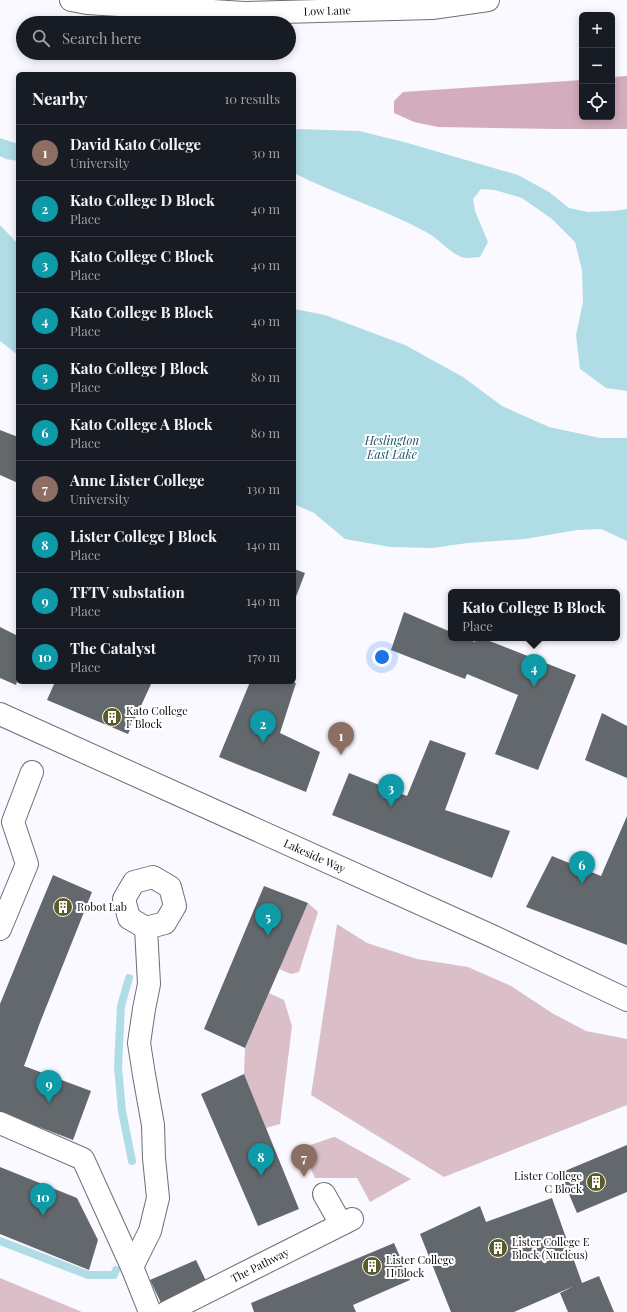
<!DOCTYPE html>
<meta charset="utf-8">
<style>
body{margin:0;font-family:"Playfair Display",serif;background:#242831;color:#f1f3f6}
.controls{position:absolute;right:12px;top:12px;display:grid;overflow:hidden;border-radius:6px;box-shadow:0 2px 10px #0003}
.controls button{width:36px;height:36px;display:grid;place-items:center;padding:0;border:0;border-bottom:1px solid #363941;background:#171b24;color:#f1f3f6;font:20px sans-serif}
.you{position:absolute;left:382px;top:657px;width:14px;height:14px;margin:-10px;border:3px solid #fff;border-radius:50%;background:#1a73e8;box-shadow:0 0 0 6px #1a73e833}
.badge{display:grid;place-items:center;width:26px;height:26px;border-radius:50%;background:#2563eb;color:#fff;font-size:13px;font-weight:700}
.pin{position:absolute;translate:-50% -33px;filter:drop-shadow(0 1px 2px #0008)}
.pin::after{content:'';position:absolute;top:21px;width:14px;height:12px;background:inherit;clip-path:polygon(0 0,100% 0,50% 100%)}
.popup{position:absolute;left:448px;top:589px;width:172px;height:52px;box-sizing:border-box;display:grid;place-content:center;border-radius:6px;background:#171b24;filter:drop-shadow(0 1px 3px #0005);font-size:13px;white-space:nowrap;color:#9ea1a6}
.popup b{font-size:15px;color:#f1f3f6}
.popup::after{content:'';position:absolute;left:50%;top:100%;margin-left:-8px;border:8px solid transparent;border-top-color:#171b24}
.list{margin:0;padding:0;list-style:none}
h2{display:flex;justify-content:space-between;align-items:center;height:52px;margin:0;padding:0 16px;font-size:17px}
h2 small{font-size:13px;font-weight:400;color:#9ea1a6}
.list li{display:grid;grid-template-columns:26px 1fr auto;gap:12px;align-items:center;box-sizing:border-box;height:56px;padding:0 16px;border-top:1px solid #363941}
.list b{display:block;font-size:15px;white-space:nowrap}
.list p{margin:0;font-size:13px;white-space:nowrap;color:#9ea1a6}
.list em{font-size:13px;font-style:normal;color:#9ea1a6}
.icon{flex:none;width:22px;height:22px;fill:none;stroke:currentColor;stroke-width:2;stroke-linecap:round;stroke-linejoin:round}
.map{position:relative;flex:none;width:627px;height:1312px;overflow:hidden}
.search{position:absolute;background:#171b24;box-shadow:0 2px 10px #0003;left:16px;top:16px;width:280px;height:44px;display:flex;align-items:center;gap:10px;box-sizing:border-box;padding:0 14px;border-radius:22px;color:#9ea1a6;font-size:15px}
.panel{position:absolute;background:#171b24;box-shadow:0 2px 10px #0003;left:16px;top:72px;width:280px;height:612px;border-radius:6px}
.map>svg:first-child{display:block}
.green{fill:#dabfc9}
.forest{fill:#d3adbc}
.water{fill:#b0dce6}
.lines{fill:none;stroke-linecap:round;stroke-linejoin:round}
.stream{stroke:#b0dce6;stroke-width:8}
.building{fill:#63686c}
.minor-casing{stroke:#6e6e74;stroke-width:24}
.minor{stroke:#fff;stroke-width:22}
.labels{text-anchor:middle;stroke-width:4;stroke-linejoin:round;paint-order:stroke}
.street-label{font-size:11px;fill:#0c0c0f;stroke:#fff}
.poi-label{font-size:11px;fill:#0c0c0f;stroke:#fff;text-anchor:start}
.water-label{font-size:12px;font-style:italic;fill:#1a5561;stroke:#fff}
</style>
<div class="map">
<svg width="627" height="1312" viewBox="0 0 627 1312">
<rect width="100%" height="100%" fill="#f9f9ff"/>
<g class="green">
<path d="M 308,903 L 318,912 L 299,972 L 291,974 L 279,969 Z"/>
<path d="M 337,924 L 367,943 L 417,959 L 468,967 L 511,986 L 552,1013 L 586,1031 L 627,1039 L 627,1105 L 444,1177 L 311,1095 Z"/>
<path d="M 269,993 L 284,1000 L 292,1026 L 280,1124 L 266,1128 L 244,1074 L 245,1048 Z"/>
<path d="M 334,1137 L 335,1137 L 411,1179 L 370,1202 L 357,1178 L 315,1178 L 301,1148 Z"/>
<path d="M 0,1278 L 82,1312 L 0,1312 Z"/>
</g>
<path class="forest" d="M 627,76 L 627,129 L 557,129 L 438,127 L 414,122 L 394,113 L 394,101 L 403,92 L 582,80 L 582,117 L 612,117 L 612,77 Z"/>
<g class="water">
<path d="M 299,129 L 359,131 L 404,142 L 518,175 L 549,192 L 569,208 L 588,212 L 613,211 L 627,209 L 627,391 L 606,388 L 580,369 L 576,335 L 583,302 L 582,270 L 575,242 L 552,219 L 522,198 L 495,190 L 481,189 L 473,199 L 475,211 L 488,242 L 480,257 C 474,257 466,259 461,257 C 448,251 439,239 426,232 C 384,209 337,195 294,173 L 294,130 Z"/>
<path d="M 0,138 L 18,144 L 18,161 L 6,159 L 0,156 Z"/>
<path d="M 0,225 L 18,244 L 18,355 L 0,341 Z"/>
<path d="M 294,309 L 325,315 L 405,345 L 463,377 L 502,406 L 549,427 L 600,438 L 627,438 L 627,541 L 601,529 L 577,530 L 525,539 L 468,543 L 432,548 L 390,547 L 345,539 L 314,513 L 294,504 Z"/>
</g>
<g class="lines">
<g class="stream">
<path d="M 129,978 L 121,1006 L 118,1067 L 122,1111 L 132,1161"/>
<path d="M 0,1241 L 88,1275 L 114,1275 L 116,1270"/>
</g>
</g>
<g class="building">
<path d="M 0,430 L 18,437 L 18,483 L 0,475 Z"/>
<path d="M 294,569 L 305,573 L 294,602 Z"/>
<path d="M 404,612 L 451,632 L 451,638 L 465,638 L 475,642 L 477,638 L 482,638 L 576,675 L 538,770 L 495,754 L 518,695 L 467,674 L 465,679 L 391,650 Z"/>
<path d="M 0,627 L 18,636 L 18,678 L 16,685 L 0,678 Z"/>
<path d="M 55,682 L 152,682 L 128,734 L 47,700 Z"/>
<path d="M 250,682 L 293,682 L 296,683 L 280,733 L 320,752 L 306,792 L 219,757 Z"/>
<path d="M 602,713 L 627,726 L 627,778 L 585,760 Z"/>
<path d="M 430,740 L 466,753 L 445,810 L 510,831 L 492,878 L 332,815 L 349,773 L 407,796 Z"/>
<path d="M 627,816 L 627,945 L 526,907 L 552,856 L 601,876 Z"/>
<path d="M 53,875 L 92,892 L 41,1020 L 24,1066 L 91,1091 L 73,1140 L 0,1112 L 0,1004 L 33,923 Z"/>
<path d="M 264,886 L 308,903 L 245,1048 L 204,1029 Z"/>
<path d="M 244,1074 L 299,1209 L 258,1226 L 201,1094 Z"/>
<path d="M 627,1145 L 627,1192 L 577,1213 L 560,1173 Z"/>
<path d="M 0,1167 L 77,1198 L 98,1240 L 89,1270 L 0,1234 Z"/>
<path d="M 552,1198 L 582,1283 L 599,1276 L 614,1312 L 568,1312 L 560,1293 L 574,1286 L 514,1312 L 451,1312 L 420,1234 L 480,1206 L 486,1222 Z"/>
<path d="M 394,1243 L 410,1280 L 353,1305 L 356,1312 L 254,1312 L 251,1303 Z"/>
<path d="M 196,1260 L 208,1285 L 163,1307 L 150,1280 Z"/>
</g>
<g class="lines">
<defs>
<g id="minor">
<path id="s1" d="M 71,0 L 87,3 L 244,13 L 432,8 L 488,0"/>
<path id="s2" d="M 0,714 L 492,936 L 627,1000"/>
<path d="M 153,877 L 170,887 L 175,906 L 165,923 L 146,928 L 129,918 L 124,899 L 134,882 Z"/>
<path d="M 0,929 L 27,864 L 13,822 L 32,772"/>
<path d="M 0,1123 L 83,1159 L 132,1267 L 150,1312"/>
<path d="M 324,1194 L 341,1224"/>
<path d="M 132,1267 L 150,1231 L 158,1198 L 154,1158 L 153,1125 L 144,1075 L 139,1043 L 144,1009 L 149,984 L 146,928"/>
<path id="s3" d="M 167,1312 L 352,1219"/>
</g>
</defs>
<use href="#minor" class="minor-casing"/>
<use href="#minor" class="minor"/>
</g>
<defs>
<symbol id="building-disc" viewBox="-11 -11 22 22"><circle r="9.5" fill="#595a27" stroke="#fff"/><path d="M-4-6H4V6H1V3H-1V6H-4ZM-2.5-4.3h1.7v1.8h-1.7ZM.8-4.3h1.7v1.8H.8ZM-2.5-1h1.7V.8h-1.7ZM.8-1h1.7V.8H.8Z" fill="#fff"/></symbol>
</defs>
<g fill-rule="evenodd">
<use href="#building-disc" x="101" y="706" width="22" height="22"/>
<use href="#building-disc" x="52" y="896" width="22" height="22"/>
<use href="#building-disc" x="585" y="1171" width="22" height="22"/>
<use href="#building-disc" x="487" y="1237" width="22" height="22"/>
<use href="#building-disc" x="361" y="1255" width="22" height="22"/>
</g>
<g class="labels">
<g class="street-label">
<text dy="4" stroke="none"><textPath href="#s1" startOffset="257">Low Lane</textPath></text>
<text dy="4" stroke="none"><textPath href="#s2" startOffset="345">Lakeside Way</textPath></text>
<text dy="4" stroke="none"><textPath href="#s3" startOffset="104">The Pathway</textPath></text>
</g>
<g class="poi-label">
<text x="126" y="715">Kato College<tspan x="126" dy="13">F Block</tspan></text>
<text x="77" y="911">Robot Lab</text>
<text x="582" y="1180" text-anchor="end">Lister College<tspan x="582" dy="13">C Block</tspan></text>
<text x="512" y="1246">Lister College E<tspan x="512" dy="13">Block (Nucleus)</tspan></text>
<text x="386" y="1264">Lister College<tspan x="386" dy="13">H Block</tspan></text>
</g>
<g class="water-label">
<text x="392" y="445">Heslington<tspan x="392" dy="14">East Lake</tspan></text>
</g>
</g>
</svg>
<div class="controls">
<button>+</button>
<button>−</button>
<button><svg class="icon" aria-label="locate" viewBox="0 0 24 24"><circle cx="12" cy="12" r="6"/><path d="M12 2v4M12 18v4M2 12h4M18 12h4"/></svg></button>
</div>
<div class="you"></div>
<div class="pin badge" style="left:341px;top:755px;background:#8d6e63">1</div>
<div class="pin badge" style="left:263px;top:743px;background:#0f9aa8">2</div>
<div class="pin badge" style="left:391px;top:807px;background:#0f9aa8">3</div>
<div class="pin badge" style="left:534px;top:687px;background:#0f9aa8">4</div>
<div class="popup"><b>Kato College B Block</b>Place</div>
<div class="pin badge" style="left:268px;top:936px;background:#0f9aa8">5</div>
<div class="pin badge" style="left:582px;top:884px;background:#0f9aa8">6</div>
<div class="pin badge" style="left:304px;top:1177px;background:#8d6e63">7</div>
<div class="pin badge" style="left:261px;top:1176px;background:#0f9aa8">8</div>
<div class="pin badge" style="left:49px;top:1103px;background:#0f9aa8">9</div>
<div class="pin badge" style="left:43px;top:1216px;background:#0f9aa8">10</div>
<div class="search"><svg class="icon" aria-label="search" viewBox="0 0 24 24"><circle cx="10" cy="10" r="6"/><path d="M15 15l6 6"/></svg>Search here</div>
<section class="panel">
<h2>Nearby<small>10 results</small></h2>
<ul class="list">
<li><span class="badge" style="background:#8d6e63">1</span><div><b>David Kato College</b><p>University</p></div><em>30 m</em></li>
<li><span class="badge" style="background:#0f9aa8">2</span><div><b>Kato College D Block</b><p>Place</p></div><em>40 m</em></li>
<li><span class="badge" style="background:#0f9aa8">3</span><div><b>Kato College C Block</b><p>Place</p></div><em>40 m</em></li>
<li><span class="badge" style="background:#0f9aa8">4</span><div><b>Kato College B Block</b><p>Place</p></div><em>40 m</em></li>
<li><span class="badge" style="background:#0f9aa8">5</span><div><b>Kato College J Block</b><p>Place</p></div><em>80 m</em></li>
<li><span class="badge" style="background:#0f9aa8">6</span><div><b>Kato College A Block</b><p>Place</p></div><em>80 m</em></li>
<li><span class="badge" style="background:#8d6e63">7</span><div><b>Anne Lister College</b><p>University</p></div><em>130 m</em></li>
<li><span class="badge" style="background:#0f9aa8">8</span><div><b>Lister College J Block</b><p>Place</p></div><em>140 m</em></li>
<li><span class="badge" style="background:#0f9aa8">9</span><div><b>TFTV substation</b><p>Place</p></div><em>140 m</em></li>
<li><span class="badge" style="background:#0f9aa8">10</span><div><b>The Catalyst</b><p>Place</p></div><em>170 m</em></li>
</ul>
</section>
</div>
